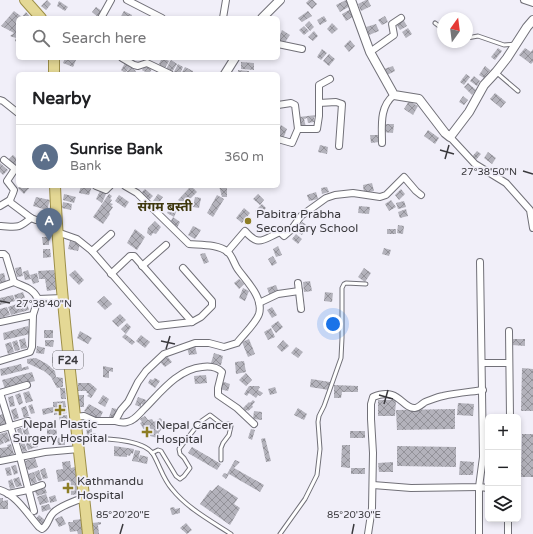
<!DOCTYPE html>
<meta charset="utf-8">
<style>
body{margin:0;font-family:"Varela Round","Noto Sans Devanagari",sans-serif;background:#f6f6f6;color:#202124}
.controls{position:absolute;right:12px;bottom:12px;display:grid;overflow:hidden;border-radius:6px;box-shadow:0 2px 6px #0003}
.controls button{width:36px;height:36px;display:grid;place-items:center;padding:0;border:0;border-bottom:1px solid #e0e0e0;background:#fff;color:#202124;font:20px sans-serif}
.compass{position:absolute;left:437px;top:12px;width:36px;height:36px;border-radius:50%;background:#fff;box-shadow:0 2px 6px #0003;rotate:14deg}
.you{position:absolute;left:333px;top:324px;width:14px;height:14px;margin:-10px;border:3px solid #fff;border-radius:50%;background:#1a73e8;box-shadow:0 0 0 6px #1a73e833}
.badge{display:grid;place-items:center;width:26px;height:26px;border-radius:50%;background:#b45309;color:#fff;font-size:13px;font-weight:700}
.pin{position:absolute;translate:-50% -33px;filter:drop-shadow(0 1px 2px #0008)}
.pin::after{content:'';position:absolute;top:21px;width:14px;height:12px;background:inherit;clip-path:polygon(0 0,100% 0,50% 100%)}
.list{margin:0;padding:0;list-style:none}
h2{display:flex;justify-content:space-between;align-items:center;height:52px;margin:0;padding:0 16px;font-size:17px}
h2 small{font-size:13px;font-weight:400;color:#757577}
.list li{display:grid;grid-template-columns:26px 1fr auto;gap:12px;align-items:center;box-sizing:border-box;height:64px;padding:0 16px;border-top:1px solid #e0e0e0}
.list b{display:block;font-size:15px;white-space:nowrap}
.list p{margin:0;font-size:13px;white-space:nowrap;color:#757577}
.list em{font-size:13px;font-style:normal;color:#757577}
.icon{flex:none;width:22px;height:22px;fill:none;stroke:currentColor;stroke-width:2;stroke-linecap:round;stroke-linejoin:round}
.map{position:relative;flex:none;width:533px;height:534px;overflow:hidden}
.search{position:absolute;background:#fff;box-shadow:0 2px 6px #0003;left:16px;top:16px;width:264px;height:44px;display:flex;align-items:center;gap:10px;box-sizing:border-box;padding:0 14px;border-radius:6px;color:#757577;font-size:15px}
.panel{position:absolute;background:#fff;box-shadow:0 2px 6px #0003;left:16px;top:72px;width:264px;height:116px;border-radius:6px}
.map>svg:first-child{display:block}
.building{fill:url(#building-cross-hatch)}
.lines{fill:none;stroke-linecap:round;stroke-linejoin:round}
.service-casing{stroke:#717078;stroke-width:5}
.minor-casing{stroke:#717078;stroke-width:8}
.tertiary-casing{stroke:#717078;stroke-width:10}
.primary-casing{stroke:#9d8f49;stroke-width:12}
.service{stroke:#fff;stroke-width:3}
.minor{stroke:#fff;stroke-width:6}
.tertiary{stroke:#fff;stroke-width:8}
.primary{stroke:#e4d895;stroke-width:10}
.ticks{fill:none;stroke:#3a393d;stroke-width:1.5}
.poi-dot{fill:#8d7d24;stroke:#f1eff9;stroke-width:1.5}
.labels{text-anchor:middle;stroke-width:3.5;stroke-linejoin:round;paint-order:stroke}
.shield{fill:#f1eff9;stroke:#717075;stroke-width:1}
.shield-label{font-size:11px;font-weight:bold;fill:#3a393d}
.poi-label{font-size:12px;fill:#3a393d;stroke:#f1eff9;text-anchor:start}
.neighbourhood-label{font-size:13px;font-weight:bold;fill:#3f380e;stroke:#f1eff9}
.ticks-label{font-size:10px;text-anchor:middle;fill:#3a393d;stroke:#f1eff9;stroke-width:3.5;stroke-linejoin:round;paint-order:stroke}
</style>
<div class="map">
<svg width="533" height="534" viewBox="0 0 533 534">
<defs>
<pattern id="building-cross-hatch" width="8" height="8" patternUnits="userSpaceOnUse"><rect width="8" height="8" fill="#b3b2bb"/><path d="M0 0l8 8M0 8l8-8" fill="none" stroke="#939299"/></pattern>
</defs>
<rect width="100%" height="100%" fill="#f1eff9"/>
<g class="building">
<path d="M 47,0 L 51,4 L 46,10 L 41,6 Z"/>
<path d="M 309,0 L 313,0 L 317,4 L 312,9 L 306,3 Z"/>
<path d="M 346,0 L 350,6 L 340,12 L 336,5 Z"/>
<path d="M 366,0 L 368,0 L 371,6 L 361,11 L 358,4 Z"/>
<path d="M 59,1 L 68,7 L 65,11 L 57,6 Z"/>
<path d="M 96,7 L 102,11 L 98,17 L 92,12 Z"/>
<path d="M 351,9 L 354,16 L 346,21 L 342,14 Z"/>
<path d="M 14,11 L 22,17 L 26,12 L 31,18 L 18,18 L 18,43 L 15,41 L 16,38 L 10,36 L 14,33 L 1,26 Z"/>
<path d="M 124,11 L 132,15 L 131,18 L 120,18 Z"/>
<path d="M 308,11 L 312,16 L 302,22 L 298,18 Z"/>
<path d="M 324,16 L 327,21 L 320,25 L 317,20 Z"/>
<path d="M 385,16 L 388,22 L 382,25 L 378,20 Z"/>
<path d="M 403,19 L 407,26 L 400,30 L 396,24 Z"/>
<path d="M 309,21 L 314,27 L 310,31 L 305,25 Z"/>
<path d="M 332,23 L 338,29 L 332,34 L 327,29 Z"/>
<path d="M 376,24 L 379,31 L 369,35 L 366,27 Z"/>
<path d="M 304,26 L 309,31 L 304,35 L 299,30 Z"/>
<path d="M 408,28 L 412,34 L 406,38 L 402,32 Z"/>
<path d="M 282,30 L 290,35 L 284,44 L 278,40 Z"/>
<path d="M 314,31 L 318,36 L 313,41 L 308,37 Z"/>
<path d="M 350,40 L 355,46 L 349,52 L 344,46 Z"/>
<path d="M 498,48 L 502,51 L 495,60 L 491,57 Z"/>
<path d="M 525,48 L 531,52 L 533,49 L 533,62 L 531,64 L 519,55 Z"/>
<path d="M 322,49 L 327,53 L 321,60 L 317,57 Z"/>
<path d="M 329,54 L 335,59 L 329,66 L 323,61 Z"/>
<path d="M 65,58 L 76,60 L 73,67 L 63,63 Z"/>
<path d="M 162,58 L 169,61 L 165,68 L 159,64 Z"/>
<path d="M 171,60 L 177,64 L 172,72 L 166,69 Z"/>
<path d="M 241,62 L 254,63 L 254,70 L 241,69 Z"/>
<path d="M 125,63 L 130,67 L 125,73 L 121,70 Z"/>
<path d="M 146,63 L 153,67 L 149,74 L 142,70 Z"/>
<path d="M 178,64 L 183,67 L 180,74 L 174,72 Z"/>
<path d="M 393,66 L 395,71 L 387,75 L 384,69 Z"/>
<path d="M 485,66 L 490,70 L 484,78 L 479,75 Z"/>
<path d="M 130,67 L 136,71 L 134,74 L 126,73 Z"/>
<path d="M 185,67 L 193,71 L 192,74 L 181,74 Z"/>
<path d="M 238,70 L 249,71 L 249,74 L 238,74 Z"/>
<path d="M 466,74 L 470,77 L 464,85 L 460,82 Z"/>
<path d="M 474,76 L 480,81 L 477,86 L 470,81 Z"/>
<path d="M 468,83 L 476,90 L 472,95 L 464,87 Z"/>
<path d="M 495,93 L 506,102 L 501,108 L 490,99 Z"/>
<path d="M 463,96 L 468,100 L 464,105 L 459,102 Z"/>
<path d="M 409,101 L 418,106 L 413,115 L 404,109 Z"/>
<path d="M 316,115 L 317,117 L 314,117 L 314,122 L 308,123 L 307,118 L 304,119 L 306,127 L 300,128 L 299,117 Z"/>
<path d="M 384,124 L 394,124 L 393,133 L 383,132 Z"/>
<path d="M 281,125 L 287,129 L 283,139 L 278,136 L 278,130 Z"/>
<path d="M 428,130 L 439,138 L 435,144 L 424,136 Z"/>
<path d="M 370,135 L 379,135 L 379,142 L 371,143 Z"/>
<path d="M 320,145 L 328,147 L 327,154 L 318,152 Z"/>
<path d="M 477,151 L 481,154 L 475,161 L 471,158 Z"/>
<path d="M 488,152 L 496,158 L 492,164 L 484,158 Z"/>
<path d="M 13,155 L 18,160 L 18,163 L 13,167 L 7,161 Z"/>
<path d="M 0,163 L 8,170 L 3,175 L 0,172 Z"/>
<path d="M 372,183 L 374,191 L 364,193 L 363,185 Z"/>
<path d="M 20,186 L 29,186 L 30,187 L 24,194 L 18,188 Z"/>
<path d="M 81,186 L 92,186 L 89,195 L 79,193 Z"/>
<path d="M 191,186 L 197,192 L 184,205 L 178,200 Z"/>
<path d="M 219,186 L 227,186 L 227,197 L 222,197 Z"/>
<path d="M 327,187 L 329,192 L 322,194 L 321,188 Z"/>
<path d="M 145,189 L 153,196 L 149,200 L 141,193 Z"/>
<path d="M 401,189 L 405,194 L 399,200 L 395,195 Z"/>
<path d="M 100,191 L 106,194 L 102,203 L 96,199 Z"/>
<path d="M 316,192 L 318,199 L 309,201 L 307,195 Z"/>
<path d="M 64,194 L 76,197 L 74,203 L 63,200 Z"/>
<path d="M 109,194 L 112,196 L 110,199 L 112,200 L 110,203 L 113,204 L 111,206 L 113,207 L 109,213 L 110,214 L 103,224 L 93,217 Z"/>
<path d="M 158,194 L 163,197 L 158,204 L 153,201 Z"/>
<path d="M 258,194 L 264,200 L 260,205 L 253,199 Z"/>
<path d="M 119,195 L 129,202 L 125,208 L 115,201 Z"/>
<path d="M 217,195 L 224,199 L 213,217 L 207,213 Z"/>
<path d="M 36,197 L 50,200 L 47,210 L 33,206 Z"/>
<path d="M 195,197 L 201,198 L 199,208 L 193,207 Z"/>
<path d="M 391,200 L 396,207 L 389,211 L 385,204 Z"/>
<path d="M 404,201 L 406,207 L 398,209 L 396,203 Z"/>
<path d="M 63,202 L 72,204 L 71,210 L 62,208 Z"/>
<path d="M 262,204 L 266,208 L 260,215 L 255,211 Z"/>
<path d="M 171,206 L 177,210 L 174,217 L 167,213 Z"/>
<path d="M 359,206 L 370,207 L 369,214 L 358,213 Z"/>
<path d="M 244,208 L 250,213 L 242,223 L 236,218 Z"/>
<path d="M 406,209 L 408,216 L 400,218 L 398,212 Z"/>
<path d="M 173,217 L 180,222 L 177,228 L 170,223 Z"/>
<path d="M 155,221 L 161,227 L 156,234 L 153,233 L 151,236 L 147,233 L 148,228 Z"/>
<path d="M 302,222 L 308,226 L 302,235 L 296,231 Z"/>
<path d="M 398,225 L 404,226 L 403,234 L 397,233 Z"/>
<path d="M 193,226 L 201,230 L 195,239 L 188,235 Z"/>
<path d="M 135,229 L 145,237 L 137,250 L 127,243 Z"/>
<rect x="387" y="229" width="9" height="5"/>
<path d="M 296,234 L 302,239 L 298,244 L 292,239 Z"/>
<path d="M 42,237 L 49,237 L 49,245 L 43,245 Z"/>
<path d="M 70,241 L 80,244 L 78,251 L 68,249 Z"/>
<path d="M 278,246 L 282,255 L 276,257 L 273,249 Z"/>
<path d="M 384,248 L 391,250 L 389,256 L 382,254 Z"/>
<path d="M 43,249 L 50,249 L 51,257 L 43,258 Z"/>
<path d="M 205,253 L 209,262 L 204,264 L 200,254 Z"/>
<path d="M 273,256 L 277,263 L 272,266 L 268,259 Z"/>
<path d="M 21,267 L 23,276 L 17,277 L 15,268 Z"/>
<path d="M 364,268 L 371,273 L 365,282 L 358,277 Z"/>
<path d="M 28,270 L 31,279 L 25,280 L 23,272 Z"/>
<path d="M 54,270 L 59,289 L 47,291 L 45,279 L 39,279 L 38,271 Z"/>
<path d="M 75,270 L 84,280 L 79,285 L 69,275 Z"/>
<path d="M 4,273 L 6,282 L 0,283 L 0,274 Z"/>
<path d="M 37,273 L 39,282 L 33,284 L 30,275 Z"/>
<path d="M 239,279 L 244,284 L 239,289 L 234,283 Z"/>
<path d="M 310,281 L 312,291 L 304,292 L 303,282 Z"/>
<path d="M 276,285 L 279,293 L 270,296 L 267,288 Z"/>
<path d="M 243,288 L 249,291 L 245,301 L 239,298 Z"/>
<path d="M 23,292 L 25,298 L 16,301 L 14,295 Z"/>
<path d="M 325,292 L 333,293 L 332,302 L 324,301 Z"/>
<path d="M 13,295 L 15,301 L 0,305 L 0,298 Z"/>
<path d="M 104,296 L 112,304 L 105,310 L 97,302 Z"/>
<path d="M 26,301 L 29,310 L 11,315 L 8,307 Z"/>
<path d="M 7,307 L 10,315 L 0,318 L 0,309 Z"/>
<path d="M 272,307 L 277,315 L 272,318 L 267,310 Z"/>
<path d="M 120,314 L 126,320 L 118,327 L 112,321 Z"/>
<path d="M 329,318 L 341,319 L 340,327 L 329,326 Z"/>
<path d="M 278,321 L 283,327 L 276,333 L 271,326 Z"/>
<path d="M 127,323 L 131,327 L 126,334 L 121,329 Z"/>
<path d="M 28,326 L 30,334 L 4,340 L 3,333 Z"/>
<path d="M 271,328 L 275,337 L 268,340 L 264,332 Z"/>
<rect x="44" y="330" width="9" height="8"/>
<path d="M 80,331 L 92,338 L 88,344 L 77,338 Z"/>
<path d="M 125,334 L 135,342 L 132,345 L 122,337 Z"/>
<path d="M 141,335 L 150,342 L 145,348 L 136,341 Z"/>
<path d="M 25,338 L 27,348 L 21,349 L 19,340 Z"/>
<path d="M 249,339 L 255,354 L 248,357 L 242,342 Z"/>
<path d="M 512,339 L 525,339 L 525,346 L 512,345 Z"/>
<path d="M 17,340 L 20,350 L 15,351 L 12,342 Z"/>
<path d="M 45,340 L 54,340 L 53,347 L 45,346 Z"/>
<path d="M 283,340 L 289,346 L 282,352 L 277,347 Z"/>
<path d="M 11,342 L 14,352 L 8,354 L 5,344 Z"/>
<path d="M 37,346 L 45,348 L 44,354 L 36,353 Z"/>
<path d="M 195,346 L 197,354 L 189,355 L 187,348 Z"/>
<path d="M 296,347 L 303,352 L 298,358 L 291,353 Z"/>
<path d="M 214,353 L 223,356 L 221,365 L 211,363 Z"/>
<path d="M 167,356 L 172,362 L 165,367 L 160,362 Z"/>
<rect x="52" y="357" width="7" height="6"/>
<path d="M 36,358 L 47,364 L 55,371 L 56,377 L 63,378 L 63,387 L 57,388 L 51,377 L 44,371 L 27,363 L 27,359 Z"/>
<path d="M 244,361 L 246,372 L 236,374 L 235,362 Z"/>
<path d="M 21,364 L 22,368 L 28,366 L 29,369 L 1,376 L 0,369 Z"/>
<path d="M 103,366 L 113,368 L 113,372 L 109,371 L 109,378 L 103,377 Z"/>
<path d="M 522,368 L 533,369 L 533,411 L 521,411 Z"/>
<path d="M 32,372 L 35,381 L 5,389 L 2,380 Z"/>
<path d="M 246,373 L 252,380 L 246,386 L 239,380 Z"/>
<path d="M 206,375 L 207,383 L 195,384 L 194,376 Z"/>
<path d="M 155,378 L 160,381 L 155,388 L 148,383 L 150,379 L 153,380 Z"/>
<path d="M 311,379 L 330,382 L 329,390 L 310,387 Z"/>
<path d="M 221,381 L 230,384 L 228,391 L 219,389 Z"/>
<path d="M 78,383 L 90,383 L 97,389 L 91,398 L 87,396 L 89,394 L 86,392 L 87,391 L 78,391 Z"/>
<path d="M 334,385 L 358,386 L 358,392 L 342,392 L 341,398 L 334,398 Z"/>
<path d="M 249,386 L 258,386 L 260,387 L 258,390 L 263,393 L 260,396 L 258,395 L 256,398 L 249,393 L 247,396 L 244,394 Z"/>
<path d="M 275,387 L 277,393 L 270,395 L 268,389 Z"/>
<path d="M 60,388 L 65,388 L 66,399 L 61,399 Z"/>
<path d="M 29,391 L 33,401 L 26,403 L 23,393 Z"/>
<path d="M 20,393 L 23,403 L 19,405 L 15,395 Z"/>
<rect x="78" y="395" width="6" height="12"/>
<path d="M 103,395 L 109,399 L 105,407 L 98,403 Z"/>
<path d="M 13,396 L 15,406 L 10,407 L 8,397 Z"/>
<path d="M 138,397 L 146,400 L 144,405 L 141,404 L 141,407 L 135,405 Z"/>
<path d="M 253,400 L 255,402 L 252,405 L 253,407 L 248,411 L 247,410 L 245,411 L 243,408 L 249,402 L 250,403 Z"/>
<path d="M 378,400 L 396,400 L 395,416 L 378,416 Z"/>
<path d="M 65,401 L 67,413 L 54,415 L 54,412 L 43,415 L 42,409 L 53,407 L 53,402 Z"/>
<path d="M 458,403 L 474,404 L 473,416 L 457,415 Z"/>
<path d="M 32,404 L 35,413 L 31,414 L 28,406 Z"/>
<path d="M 89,404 L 103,412 L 99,420 L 84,411 Z"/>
<path d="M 26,406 L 29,416 L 24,418 L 21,408 Z"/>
<path d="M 16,408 L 19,418 L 14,420 L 11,410 Z"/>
<path d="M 112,408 L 117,409 L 113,419 L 109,417 Z"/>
<path d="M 298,408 L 307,414 L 304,420 L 294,415 Z"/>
<path d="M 455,409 L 455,429 L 397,430 L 396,410 Z"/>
<path d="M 254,411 L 262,412 L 262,420 L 253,419 Z"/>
<path d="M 3,414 L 6,423 L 0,425 L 0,415 Z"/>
<path d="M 67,415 L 68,424 L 60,424 L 59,416 Z"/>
<path d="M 145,416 L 148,420 L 152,419 L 154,422 L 160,418 L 166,423 L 162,426 L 164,427 L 159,432 L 158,438 L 150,436 L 151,429 L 147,427 L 144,430 L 140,423 L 142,422 L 140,419 Z"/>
<path d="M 86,424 L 96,424 L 96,429 L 92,429 L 92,433 L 96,433 L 96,436 L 87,436 Z"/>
<path d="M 27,426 L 30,436 L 25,437 L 22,428 Z"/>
<path d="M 56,427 L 57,435 L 52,435 L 52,439 L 47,439 L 47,428 Z"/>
<path d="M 21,428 L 24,438 L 20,439 L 17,429 Z"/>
<path d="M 251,429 L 255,430 L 252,440 L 248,438 Z"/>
<rect x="350" y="431" width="15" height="7"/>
<path d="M 7,432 L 10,441 L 5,443 L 2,438 L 4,443 L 0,445 L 0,434 Z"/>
<path d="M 522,434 L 533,434 L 533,477 L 521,477 Z"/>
<path d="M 65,437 L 65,445 L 58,445 L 57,438 Z"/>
<path d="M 35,438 L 38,447 L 33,448 L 31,439 Z"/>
<path d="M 265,438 L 271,461 L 266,462 L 261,439 Z"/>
<path d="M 30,439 L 33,448 L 28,450 L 25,441 Z"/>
<path d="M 24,441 L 27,451 L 23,452 L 20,442 Z"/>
<path d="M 11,444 L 14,454 L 0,458 L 0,448 L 8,447 L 7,445 Z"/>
<path d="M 342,445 L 350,445 L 350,468 L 341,467 Z"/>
<path d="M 114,446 L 134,449 L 133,454 L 131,453 L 130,456 L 127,455 L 127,457 L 114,456 Z"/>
<path d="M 397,446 L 456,447 L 456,467 L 397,466 Z"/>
<path d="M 192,447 L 221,464 L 217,470 L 188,453 Z"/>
<path d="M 135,450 L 140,451 L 138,462 L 132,461 Z"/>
<path d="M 140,455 L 148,457 L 147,464 L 138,462 Z"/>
<path d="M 35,458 L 38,467 L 28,470 L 25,461 Z"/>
<path d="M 235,460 L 240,462 L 234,468 L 264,485 L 260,492 L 229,474 L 226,479 L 222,476 L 224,473 L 227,474 Z"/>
<path d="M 70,461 L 71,468 L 75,467 L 79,494 L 71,495 L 69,480 L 58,482 L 56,470 L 63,469 L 62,462 Z"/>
<path d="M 460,461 L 474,462 L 473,475 L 459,475 Z"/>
<path d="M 393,462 L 393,472 L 379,472 L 378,463 Z"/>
<path d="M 16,465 L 18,473 L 14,475 L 11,466 Z"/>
<path d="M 10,467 L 12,475 L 7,476 L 5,468 Z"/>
<path d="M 45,468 L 48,478 L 43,479 L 40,470 Z"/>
<rect x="351" y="468" width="14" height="6"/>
<path d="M 39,470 L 42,480 L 38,481 L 34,472 Z"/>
<path d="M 34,472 L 37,482 L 32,484 L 28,474 Z"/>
<path d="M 19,477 L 22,486 L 16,487 L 13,479 Z"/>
<path d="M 12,479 L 15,488 L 10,489 L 8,481 Z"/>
<path d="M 218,485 L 238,498 L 234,504 L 240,508 L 230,525 L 200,504 L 210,490 L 212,491 Z"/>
<path d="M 45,488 L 47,493 L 37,496 L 35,491 Z"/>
<path d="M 46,494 L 49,502 L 40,505 L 37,497 Z"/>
<path d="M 55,495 L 57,501 L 50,503 L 49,497 Z"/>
<path d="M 0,498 L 3,498 L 3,501 L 8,500 L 8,509 L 0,509 Z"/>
<path d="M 49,504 L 51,509 L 42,512 L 41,506 Z"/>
<path d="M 174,507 L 175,509 L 180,508 L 180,513 L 172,515 L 170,508 Z"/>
<path d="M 39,515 L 46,521 L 42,526 L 35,520 Z"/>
<path d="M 62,516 L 66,524 L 59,527 L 55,519 Z"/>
<path d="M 84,519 L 85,534 L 78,534 L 77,531 L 70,532 L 68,522 L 73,522 L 73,520 Z"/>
<path d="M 101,522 L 101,524 L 98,525 L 99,534 L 93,534 L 92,523 Z"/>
<path d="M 186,523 L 192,530 L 187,534 L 180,528 Z"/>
</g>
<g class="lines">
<defs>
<g id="service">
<path d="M 435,23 L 443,29"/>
<path d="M 467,38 L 478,36 L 504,45 L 515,44"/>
<path d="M 497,73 L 518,91"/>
<path d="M 79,438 C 97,438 143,438 153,454 C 160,466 163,479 172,489 C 187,508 211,521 231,534"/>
<path d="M 152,453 L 158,450 L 161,451 L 176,476 L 180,479 L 184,476 L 190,468 L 184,458 L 180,454 L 179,449 L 200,422 L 210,415 L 223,425 L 229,424 L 231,426 L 229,435 L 223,443 L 221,448 L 221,460"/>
<path d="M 280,534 L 305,499 L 317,475 L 320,449 L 318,422 L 319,416 L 324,406 L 341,358 L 342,338 L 342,288 L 344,284 L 346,283 L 366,284"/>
</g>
<g id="minor">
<path d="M 127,0 L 162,18"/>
<path d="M 524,0 L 533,3"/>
<path d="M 101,18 L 111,0"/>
<path d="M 223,18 L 226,0"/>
<path d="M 278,44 L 302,49"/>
<path d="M 370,52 L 394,35 L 392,24 L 401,18"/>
<path d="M 122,58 L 134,65 L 138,66 L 147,63 L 170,74"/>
<path d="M 0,100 L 3,101 L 18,113"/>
<path d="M 319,103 L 336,102 L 342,104 L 339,146"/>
<path d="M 278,105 L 291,103 L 295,105 L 298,129"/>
<path d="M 450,137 L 475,164 L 506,183 L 530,210 L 533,228"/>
<path d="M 278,139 L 292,143 L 298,129 L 317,129 L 319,116 L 319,85 L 330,79"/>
<path d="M 382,143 C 382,126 379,107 394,95"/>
<path d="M 4,160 L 15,169 L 7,181 L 14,190 L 13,193 L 10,200 L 11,203 L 31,218 L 36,220 L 56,219"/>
<path d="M 96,186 L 106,190 L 110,186"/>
<path d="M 0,206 L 10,200"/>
<path d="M 1,226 C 17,227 18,229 31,218"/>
<path d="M 57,232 L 77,239 L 92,251 L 157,326 L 192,322 L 201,317 L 212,306 L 212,301 L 183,268"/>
<path d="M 92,251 L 111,234"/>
<path d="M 227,252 L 245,231 C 259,247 262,240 280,232 L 284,236 L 291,230 L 301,216 L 326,198 L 335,195 L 353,193 L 380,197 L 386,195 L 404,177 L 416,191 L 421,195"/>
<path d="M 0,254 L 4,254 L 6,256 L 14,282"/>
<path d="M 142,266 L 166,245"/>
<path d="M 111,274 L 130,256 L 134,256 L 192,322"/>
<path d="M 298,283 L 301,309"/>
<path d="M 0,287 L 14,282 C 24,287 33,288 38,299 L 33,315 L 0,322"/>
<path d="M 38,299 L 63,298"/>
<path d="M 259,303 L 278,294 L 299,291"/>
<path d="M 509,331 L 510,417"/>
<path d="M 0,361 L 30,352 L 32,347 L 33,315"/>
<path d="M 482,363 L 509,363"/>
<path d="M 0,393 L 20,457 L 34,511"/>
<path d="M 0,393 L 27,385"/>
<path d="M 74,417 L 84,416 L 95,421 L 115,421 L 121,410 L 128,402 L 138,382 L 146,371 L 164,354 L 195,343 L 209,343 L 224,347 L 237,343 C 243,335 256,323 259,314 C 264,297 245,280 237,268 C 234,263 232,256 228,252 C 218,244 201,245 189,244 L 137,193 L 125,186"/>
<path d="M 115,421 C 118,422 123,423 127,422 C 134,421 139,414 144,409 C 160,393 178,369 202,367 C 209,366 217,367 222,372 L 218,388 L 218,395 L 237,408 L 254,424"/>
<path d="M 0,429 L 28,421"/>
<path d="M 0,461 L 45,452 L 79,449"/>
<path d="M 373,485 L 411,488 L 479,487 L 483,457 L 480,262"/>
<path d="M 0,490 C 17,495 28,515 39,527 L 42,529 C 48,526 48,518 53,513 C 59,507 76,500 84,498"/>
<path d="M 8,494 L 28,490 L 42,485"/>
<path d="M 368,534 L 372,508 L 373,453 L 371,419 L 371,404 L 373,397 C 399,386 402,409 415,408 C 418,408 422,404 425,402 C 431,400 437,397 443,396 C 456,393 469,392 483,390"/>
<path d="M 479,534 L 479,487 L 488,488"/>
<path d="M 508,534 L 508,519"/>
</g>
<g id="tertiary">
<path d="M 351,0 L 370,52 L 394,95 L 419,99 L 445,133 L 450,137 L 469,112 L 484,85 L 496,72 L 507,58 L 527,27 L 533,20"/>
<path d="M 262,18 L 280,0"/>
<path d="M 225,74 L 235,58"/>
</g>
<g id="primary">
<path d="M 25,0 L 41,18"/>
<path d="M 54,74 L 54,58"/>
<path d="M 55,186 C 60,303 76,418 88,534"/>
</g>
</defs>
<use href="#service" class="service-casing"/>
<use href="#minor" class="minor-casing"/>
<use href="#tertiary" class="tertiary-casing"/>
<use href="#primary" class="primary-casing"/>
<use href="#service" class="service"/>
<use href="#minor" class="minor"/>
<use href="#tertiary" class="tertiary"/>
<use href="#primary" class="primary"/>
</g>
<path class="ticks" d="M 440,150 L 454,154M 445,159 L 449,145M 523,171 L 533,174M 0,301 L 10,303M 161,341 L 175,344M 166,349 L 170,336M 379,395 L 393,399M 384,404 L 388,390M 120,534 L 123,524M 352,534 L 354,524"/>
<g class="poi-dot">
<circle cx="248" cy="221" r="4"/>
<path d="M58 404h4v4h4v4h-4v4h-4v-4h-4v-4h4z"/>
<path d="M145 426h4v4h4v4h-4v4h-4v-4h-4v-4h4z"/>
<path d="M66 482h4v4h4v4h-4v4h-4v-4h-4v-4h4z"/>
</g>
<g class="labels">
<rect class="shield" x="53" y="351" width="30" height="18" rx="3"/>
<g class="shield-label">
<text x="68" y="364">F24</text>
</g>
<g class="poi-label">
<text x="256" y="218">Pabitra Prabha<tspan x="256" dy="14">Secondary School</tspan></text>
<text x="60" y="428" text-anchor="middle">Nepal Plastic<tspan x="60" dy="14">Surgery Hospital</tspan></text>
<text x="156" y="429">Nepal Cancer<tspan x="156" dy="14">Hospital</tspan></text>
<text x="77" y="485">Kathmandu<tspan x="77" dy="14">Hospital</tspan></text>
</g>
<g class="neighbourhood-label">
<text x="165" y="211">संगम बस्ती</text>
</g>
</g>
<g class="ticks-label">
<text x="489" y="175">27°38'50"N</text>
<text x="44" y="307">27°38'40"N</text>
<text x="123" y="518">85°20'20"E</text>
<text x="354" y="518">85°20'30"E</text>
</g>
</svg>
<div class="controls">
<button>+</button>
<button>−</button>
<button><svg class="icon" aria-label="layers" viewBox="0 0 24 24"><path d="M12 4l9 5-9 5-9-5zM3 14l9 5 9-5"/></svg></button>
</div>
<svg class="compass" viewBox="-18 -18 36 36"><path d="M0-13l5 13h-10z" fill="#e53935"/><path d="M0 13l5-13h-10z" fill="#757577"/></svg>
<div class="you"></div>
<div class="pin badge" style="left:49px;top:241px;background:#5c6f8a">A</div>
<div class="search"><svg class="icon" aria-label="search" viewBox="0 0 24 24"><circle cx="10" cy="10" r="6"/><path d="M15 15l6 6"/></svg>Search here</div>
<section class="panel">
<h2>Nearby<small></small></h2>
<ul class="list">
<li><span class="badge" style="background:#5c6f8a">A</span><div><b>Sunrise Bank</b><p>Bank</p></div><em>360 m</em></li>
</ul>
</section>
</div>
